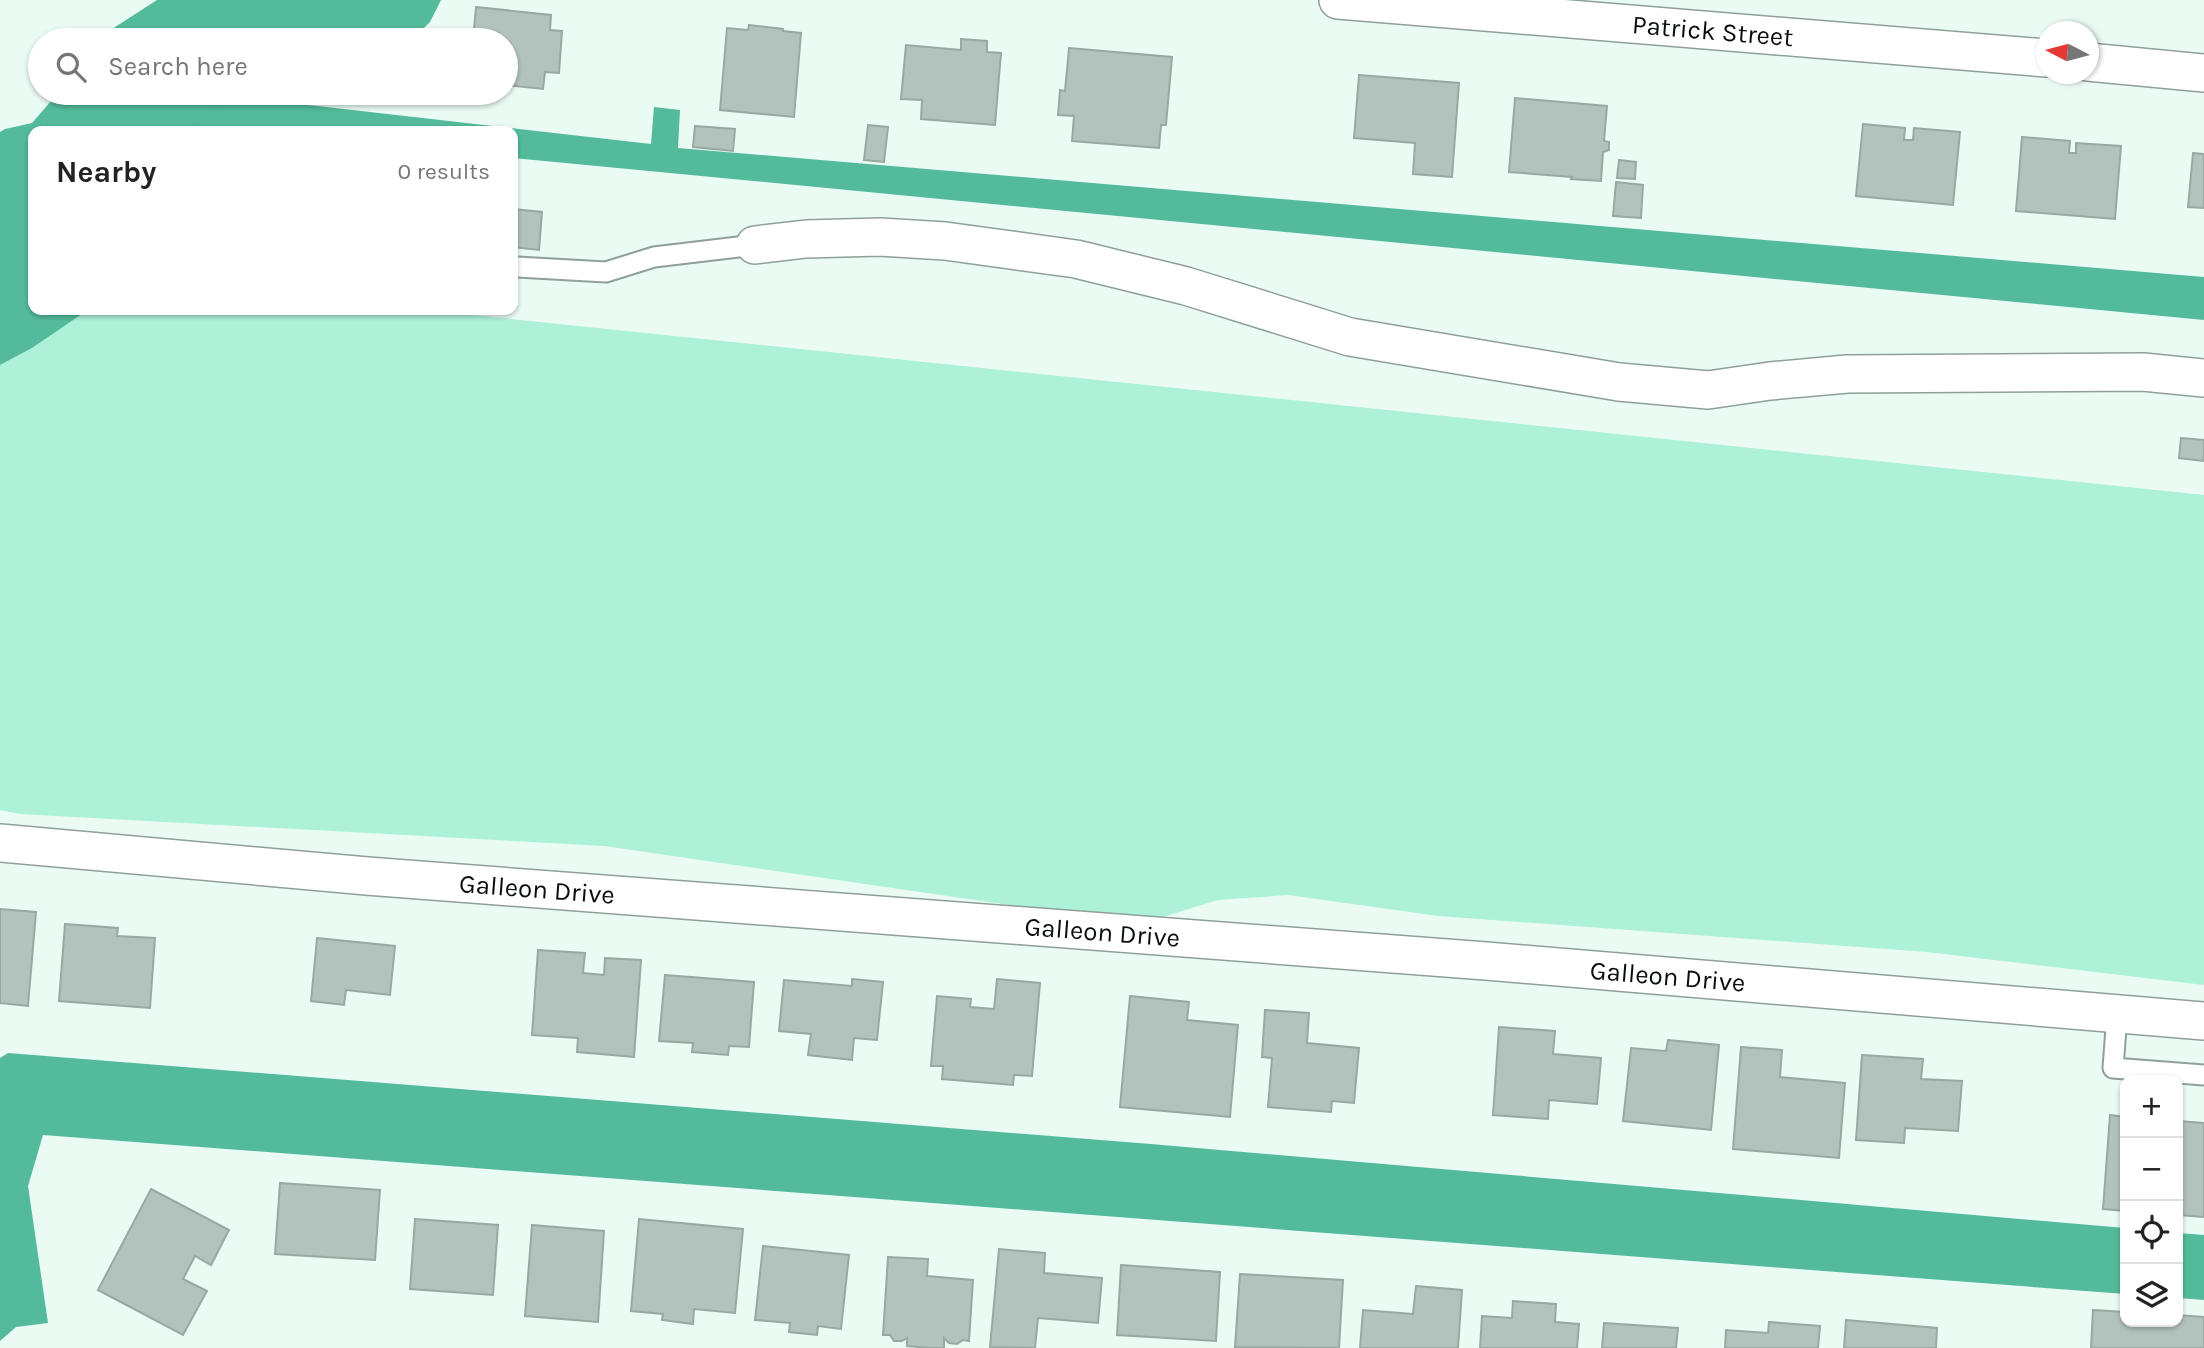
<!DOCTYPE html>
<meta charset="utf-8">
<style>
body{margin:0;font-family:Karla,sans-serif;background:#f2f2f2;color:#222}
.controls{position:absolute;right:21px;bottom:21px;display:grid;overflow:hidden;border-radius:14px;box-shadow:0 2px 5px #0004}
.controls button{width:63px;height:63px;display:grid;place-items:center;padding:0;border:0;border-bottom:2px solid #e0e0e0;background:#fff;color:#222;font:35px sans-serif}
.compass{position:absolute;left:2036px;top:21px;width:63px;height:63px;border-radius:50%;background:#fff;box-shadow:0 2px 5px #0004;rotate:276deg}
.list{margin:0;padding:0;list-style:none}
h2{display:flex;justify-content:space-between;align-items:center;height:91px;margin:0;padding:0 28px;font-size:30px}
h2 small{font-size:23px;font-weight:400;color:#767676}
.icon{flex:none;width:38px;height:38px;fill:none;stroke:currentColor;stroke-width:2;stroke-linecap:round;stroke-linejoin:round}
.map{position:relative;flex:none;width:2204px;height:1348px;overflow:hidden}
.search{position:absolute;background:#fff;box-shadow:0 2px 5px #0004;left:28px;top:28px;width:490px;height:77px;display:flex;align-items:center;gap:18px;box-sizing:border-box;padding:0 24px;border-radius:38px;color:#767676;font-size:26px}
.panel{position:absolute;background:#fff;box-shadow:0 2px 5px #0004;left:28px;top:126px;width:490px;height:189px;border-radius:14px}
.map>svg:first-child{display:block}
.green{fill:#aef1d9}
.water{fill:#53bb9b}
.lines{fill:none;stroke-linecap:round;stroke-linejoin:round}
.river{stroke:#53bb9b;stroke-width:63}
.building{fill:#b2c2bc;stroke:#98a8a2;stroke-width:2}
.lane-casing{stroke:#8f9f99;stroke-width:23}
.street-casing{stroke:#8f9f99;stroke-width:40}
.lane{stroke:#fff;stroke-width:19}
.street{stroke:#fff;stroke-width:37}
.labels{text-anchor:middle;stroke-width:5;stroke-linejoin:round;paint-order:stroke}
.street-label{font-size:26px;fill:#090e0c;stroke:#eafbf4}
</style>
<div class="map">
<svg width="2204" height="1348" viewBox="0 0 2204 1348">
<rect width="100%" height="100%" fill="#eafbf4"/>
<path class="green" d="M 88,310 L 425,310 L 2204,495 L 2204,985 L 1927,952 L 1438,916 L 1288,895 L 1218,900 L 1140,924 L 604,846 L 20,814 L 0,810 L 0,365 L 32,348 Z"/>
<g class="water">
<path d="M 157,0 L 441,0 L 430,22 L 412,40 L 101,40 L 112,29 Z"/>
<path d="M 58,93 L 161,93 L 138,110 L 132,119 L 135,131 L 33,131 L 33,310 L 88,310 L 32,348 L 0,365 L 0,132 L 5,129 L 32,123 Z"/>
<path d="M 188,93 L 204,93 L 651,144 L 654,107 L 680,110 L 678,148 L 2204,277 L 2204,320 L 513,158 L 513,131 L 237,131 L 149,123 Z"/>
<path d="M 8,1053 L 1151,1144 L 2125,1228 L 2125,1294 L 43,1135 L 28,1186 L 48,1323 L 16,1327 L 0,1341 L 0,1058 Z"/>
<path d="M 2178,1233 L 2204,1235 L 2204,1300 L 2178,1298 Z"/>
</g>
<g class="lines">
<path class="river" d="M 137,131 L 188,93"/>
</g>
<g class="building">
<path d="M 476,7 L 551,15 L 550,30 L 562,31 L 559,73 L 545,72 L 543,89 L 506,85 L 506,40 L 473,40 Z"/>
<path d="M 749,25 L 783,29 L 783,31 L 801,33 L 794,117 L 720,110 L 727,28 L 748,30 Z"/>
<path d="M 961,39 L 987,41 L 987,52 L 1001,53 L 995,125 L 921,119 L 922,100 L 901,99 L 906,45 L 961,50 Z"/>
<path d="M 1069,48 L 1172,57 L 1166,125 L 1161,125 L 1159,148 L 1072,141 L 1074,116 L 1058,115 L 1060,90 L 1065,91 Z"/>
<path d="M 1359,75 L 1459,83 L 1452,177 L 1413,174 L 1415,143 L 1354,138 Z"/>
<path d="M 1515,98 L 1607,106 L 1604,141 L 1609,142 L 1609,150 L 1603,152 L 1601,181 L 1571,179 L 1572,177 L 1509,172 Z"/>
<path d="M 1863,124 L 1905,128 L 1904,140 L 1913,140 L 1914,128 L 1960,132 L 1953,205 L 1856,196 Z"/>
<path d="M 868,125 L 888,127 L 884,162 L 864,160 Z"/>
<path d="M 695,126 L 735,129 L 733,151 L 693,147 Z"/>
<path d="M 2022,137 L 2070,141 L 2069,153 L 2076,153 L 2076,143 L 2121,146 L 2115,219 L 2016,211 Z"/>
<path d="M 2193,153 L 2204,154 L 2204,208 L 2188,207 Z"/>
<path d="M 1619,160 L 1636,162 L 1635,179 L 1617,178 Z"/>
<path d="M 1616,182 L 1643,185 L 1641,218 L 1613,216 Z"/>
<path d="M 513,209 L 542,212 L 539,250 L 513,247 Z"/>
<path d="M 2181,438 L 2204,440 L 2204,461 L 2179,458 Z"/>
<path d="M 0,909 L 36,912 L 28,1006 L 0,1003 Z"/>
<path d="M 65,924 L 118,928 L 117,936 L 155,938 L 150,1008 L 59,1001 Z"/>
<path d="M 317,938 L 395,946 L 390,995 L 346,990 L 344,1005 L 311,1001 Z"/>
<path d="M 538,950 L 585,953 L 583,973 L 604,975 L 605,958 L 641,960 L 634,1057 L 577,1052 L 578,1038 L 532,1035 Z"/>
<path d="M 665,975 L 754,982 L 749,1047 L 729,1046 L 728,1055 L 692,1052 L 693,1043 L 659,1041 Z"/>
<path d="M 852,979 L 883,982 L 877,1040 L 854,1038 L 852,1060 L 808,1055 L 811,1034 L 779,1031 L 784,980 L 852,986 Z"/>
<path d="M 997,979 L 1040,983 L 1032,1076 L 1014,1075 L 1013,1085 L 942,1079 L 943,1066 L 931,1066 L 937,996 L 971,999 L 970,1007 L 994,1009 Z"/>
<path d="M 1130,996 L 1189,1002 L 1187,1020 L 1238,1025 L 1230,1117 L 1120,1107 Z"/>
<path d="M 1265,1010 L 1309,1013 L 1307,1043 L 1359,1048 L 1354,1103 L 1332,1101 L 1331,1112 L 1268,1107 L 1272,1058 L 1262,1057 Z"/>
<path d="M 1499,1027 L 1555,1031 L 1553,1054 L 1601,1058 L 1597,1104 L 1549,1100 L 1548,1119 L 1493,1115 Z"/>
<path d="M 1668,1040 L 1719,1045 L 1711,1130 L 1623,1121 L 1631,1048 L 1666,1051 Z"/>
<path d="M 1741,1047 L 1782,1050 L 1780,1077 L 1845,1083 L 1839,1158 L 1733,1149 Z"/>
<path d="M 1862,1055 L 1923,1059 L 1921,1079 L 1962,1081 L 1958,1131 L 1905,1128 L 1904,1143 L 1856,1140 Z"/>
<path d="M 2110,1115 L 2125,1117 L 2125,1211 L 2103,1209 Z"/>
<path d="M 2178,1121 L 2204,1123 L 2204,1217 L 2178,1215 Z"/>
<path d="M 280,1183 L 380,1190 L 375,1260 L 275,1254 Z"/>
<path d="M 151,1189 L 229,1230 L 211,1265 L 195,1256 L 183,1279 L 207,1291 L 183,1335 L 98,1290 Z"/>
<path d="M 415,1219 L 498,1225 L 493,1295 L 410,1289 Z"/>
<path d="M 639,1219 L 743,1229 L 735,1313 L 694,1309 L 693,1324 L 662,1320 L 663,1314 L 631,1311 Z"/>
<path d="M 532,1225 L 604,1231 L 598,1322 L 525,1316 Z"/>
<path d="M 763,1246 L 849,1255 L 841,1329 L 818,1326 L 817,1335 L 789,1332 L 790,1323 L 755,1320 Z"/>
<path d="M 999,1249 L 1045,1253 L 1044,1273 L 1102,1278 L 1098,1323 L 1038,1318 L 1035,1348 L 990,1347 Z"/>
<path d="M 888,1257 L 928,1259 L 927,1276 L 973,1280 L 969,1341 L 963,1340 L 957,1344 L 949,1343 L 944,1338 L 944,1348 L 931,1348 L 907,1346 L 907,1338 L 902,1341 L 894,1341 L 890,1335 L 883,1335 Z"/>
<path d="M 1121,1265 L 1220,1272 L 1216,1341 L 1117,1335 Z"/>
<path d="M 1240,1274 L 1343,1280 L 1339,1348 L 1235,1347 Z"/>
<path d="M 1416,1286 L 1462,1290 L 1458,1348 L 1360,1348 L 1363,1310 L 1413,1314 Z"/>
<path d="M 1513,1301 L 1556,1304 L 1555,1322 L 1579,1324 L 1577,1348 L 1480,1348 L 1482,1316 L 1512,1318 Z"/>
<path d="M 2093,1310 L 2125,1312 L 2125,1322 L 2178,1322 L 2178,1315 L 2204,1317 L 2204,1348 L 2091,1348 Z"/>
<path d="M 1846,1320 L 1937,1328 L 1936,1348 L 1844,1348 Z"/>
<path d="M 1769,1322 L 1820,1326 L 1818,1348 L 1725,1348 L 1726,1330 L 1768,1333 Z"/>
<path d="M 1604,1323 L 1678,1328 L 1676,1348 L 1602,1348 Z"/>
</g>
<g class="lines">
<defs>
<g id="lane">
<path d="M 517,267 L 606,272 L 654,257 L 755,245"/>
<path d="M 2117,1015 L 2113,1068 L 2204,1075"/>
</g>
<g id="street">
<path id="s1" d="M 1338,0 L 2046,58"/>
<path d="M 2088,62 L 2204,73"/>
<path d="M 755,245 L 806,239 L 880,237 L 945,241 L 1076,259 L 1186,286 L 1350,337 L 1619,382 L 1708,390 L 1770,381 L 1847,374 L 2143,372 L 2204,378"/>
<path id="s2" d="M 0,843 L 367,876 L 1486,961 L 2204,1021"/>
</g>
</defs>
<use href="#lane" class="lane-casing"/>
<use href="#street" class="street-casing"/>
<use href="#lane" class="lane"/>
<use href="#street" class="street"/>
</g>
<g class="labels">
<g class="street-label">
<text dy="9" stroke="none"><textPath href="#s1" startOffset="376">Patrick Street</textPath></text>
<text dy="9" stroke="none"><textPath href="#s2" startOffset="539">Galleon Drive</textPath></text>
<text dy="9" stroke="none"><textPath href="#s2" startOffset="1106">Galleon Drive</textPath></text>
<text dy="9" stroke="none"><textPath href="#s2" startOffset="1673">Galleon Drive</textPath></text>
</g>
</g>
</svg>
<div class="controls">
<button>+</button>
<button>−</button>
<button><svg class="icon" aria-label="locate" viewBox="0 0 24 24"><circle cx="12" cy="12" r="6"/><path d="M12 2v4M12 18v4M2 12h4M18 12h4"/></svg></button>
<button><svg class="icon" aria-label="layers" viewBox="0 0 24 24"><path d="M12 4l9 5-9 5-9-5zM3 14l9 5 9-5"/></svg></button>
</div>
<svg class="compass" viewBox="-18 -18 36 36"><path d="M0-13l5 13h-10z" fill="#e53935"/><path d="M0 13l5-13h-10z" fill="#767676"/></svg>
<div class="search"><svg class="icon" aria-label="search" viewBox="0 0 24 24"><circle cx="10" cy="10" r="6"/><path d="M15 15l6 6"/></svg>Search here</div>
<section class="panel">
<h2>Nearby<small>0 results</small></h2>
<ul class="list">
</ul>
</section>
</div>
